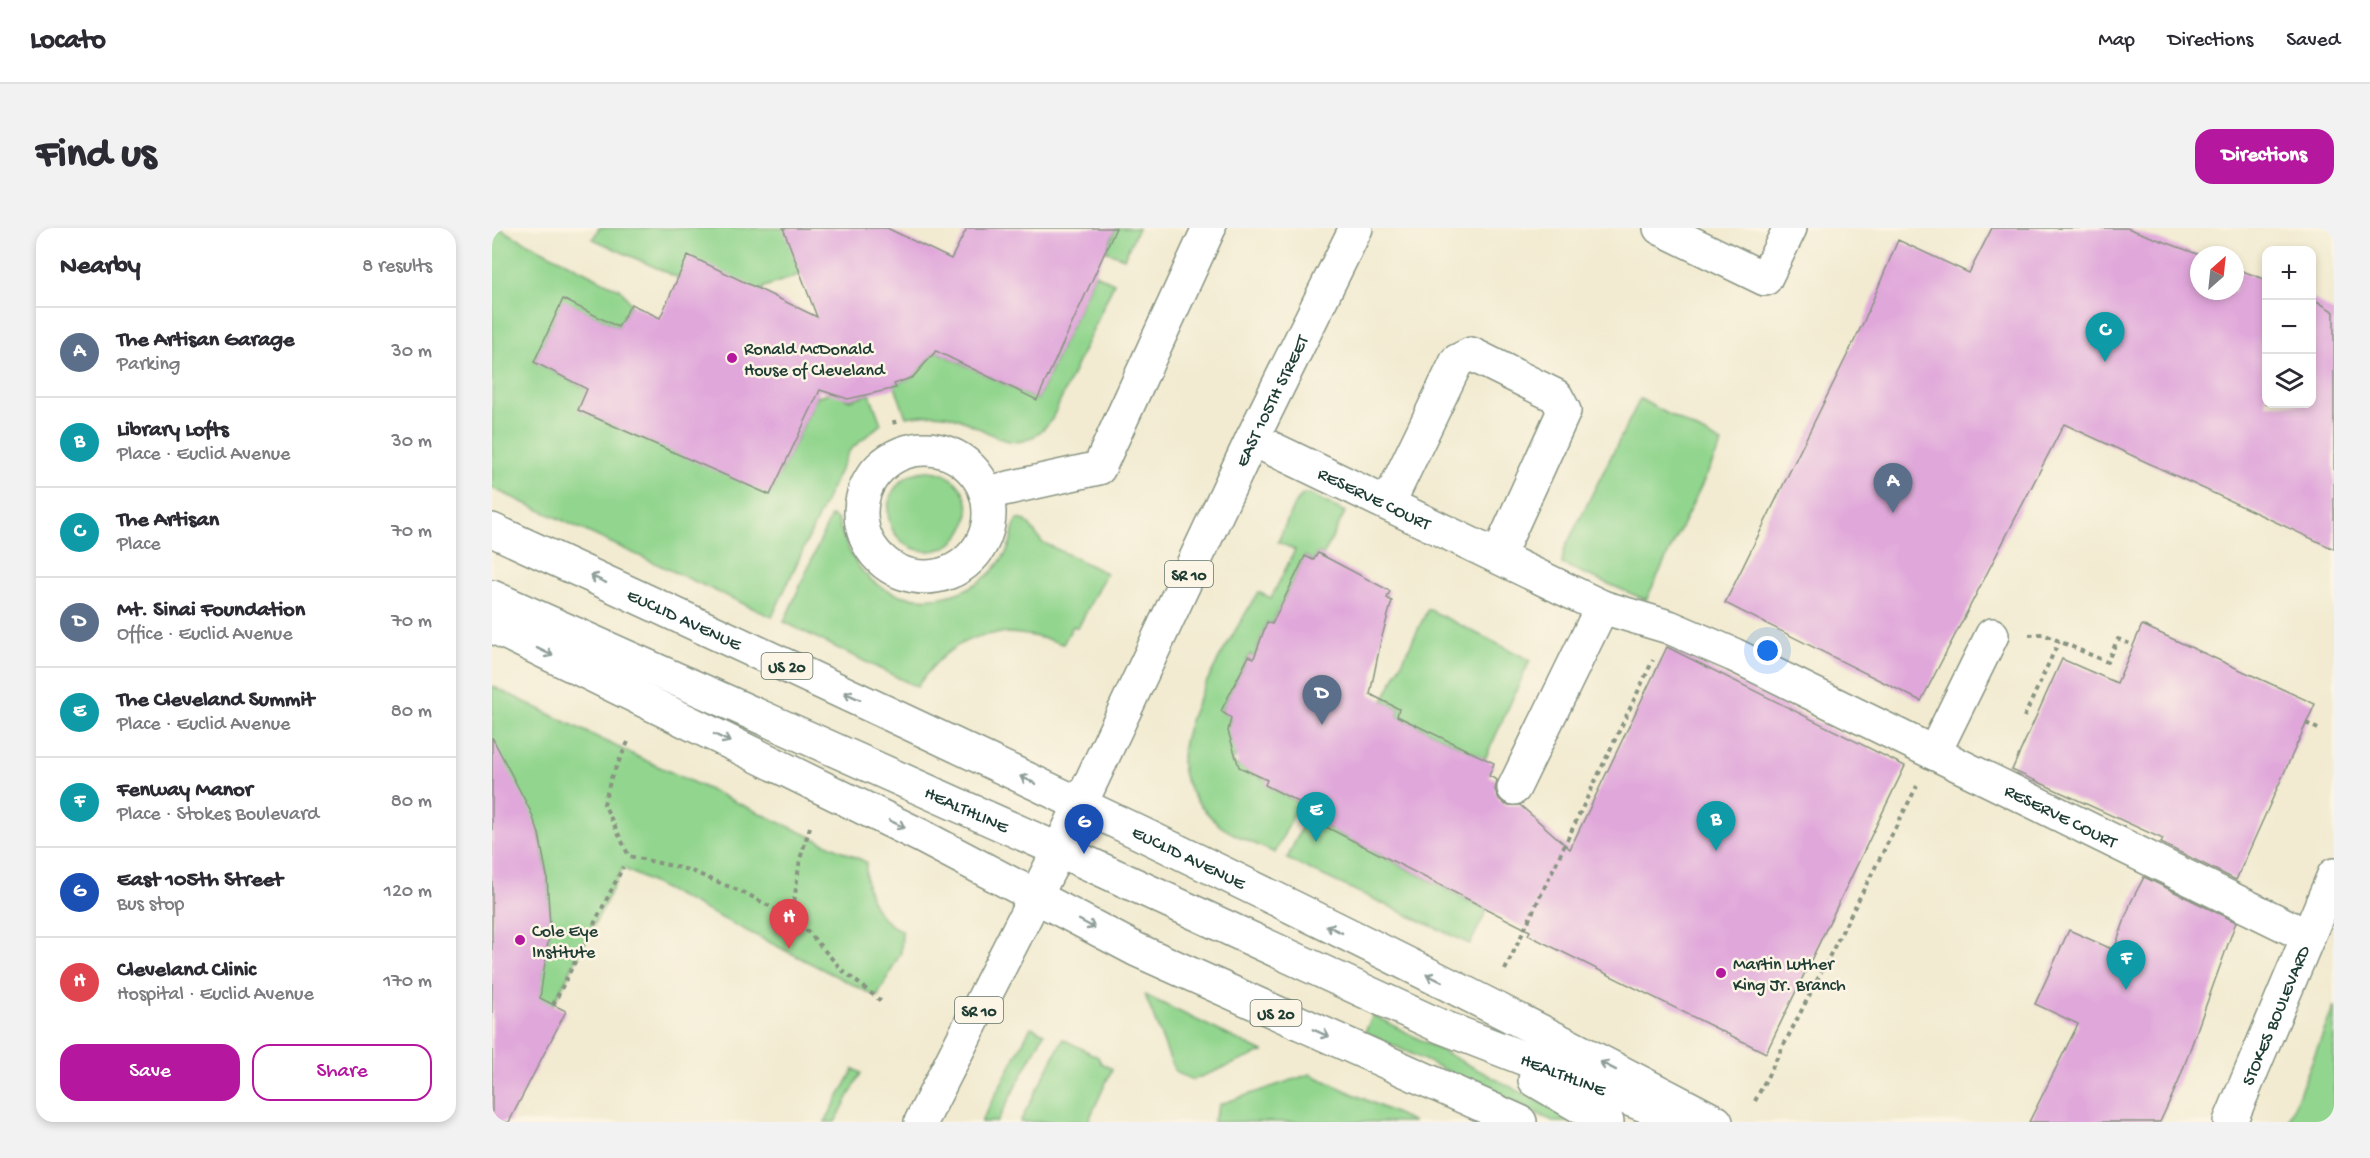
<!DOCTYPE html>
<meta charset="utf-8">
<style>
body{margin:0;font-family:"Gochi Hand",sans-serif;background:#f2f2f3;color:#2b2b33}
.controls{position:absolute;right:18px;top:18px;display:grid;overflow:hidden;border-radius:12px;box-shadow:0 3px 9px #0003}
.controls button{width:54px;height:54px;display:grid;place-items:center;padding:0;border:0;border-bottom:2px solid #e1e1e2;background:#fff;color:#2b2b33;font:30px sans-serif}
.compass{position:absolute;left:1698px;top:18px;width:54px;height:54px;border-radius:50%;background:#fff;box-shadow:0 3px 9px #0003;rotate:27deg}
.you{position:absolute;left:1276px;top:423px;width:21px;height:21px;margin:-15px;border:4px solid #fff;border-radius:50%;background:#1a73e8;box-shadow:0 0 0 9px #1a73e833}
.badge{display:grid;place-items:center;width:39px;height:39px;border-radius:50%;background:#b5179e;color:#fff;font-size:20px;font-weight:700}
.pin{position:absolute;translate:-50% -50px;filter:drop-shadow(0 2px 3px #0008)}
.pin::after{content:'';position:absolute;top:32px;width:21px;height:18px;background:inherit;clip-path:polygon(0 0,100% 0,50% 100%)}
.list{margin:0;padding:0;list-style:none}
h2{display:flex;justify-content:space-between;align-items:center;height:78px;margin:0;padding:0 24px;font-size:26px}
h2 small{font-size:20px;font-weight:400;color:#7c7c81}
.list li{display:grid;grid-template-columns:39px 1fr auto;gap:18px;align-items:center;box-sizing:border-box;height:90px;padding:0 24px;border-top:2px solid #e1e1e2}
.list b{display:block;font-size:22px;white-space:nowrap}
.list p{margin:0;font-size:20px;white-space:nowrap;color:#7c7c81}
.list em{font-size:20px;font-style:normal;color:#7c7c81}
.actions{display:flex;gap:12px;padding:18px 24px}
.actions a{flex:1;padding:14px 0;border:2px solid #b5179e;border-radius:18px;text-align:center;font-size:21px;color:#b5179e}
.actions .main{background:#b5179e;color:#fff}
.icon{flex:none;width:33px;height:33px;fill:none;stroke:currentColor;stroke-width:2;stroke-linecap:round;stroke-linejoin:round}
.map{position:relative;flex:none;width:1842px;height:894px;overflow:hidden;border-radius:18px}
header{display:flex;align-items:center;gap:36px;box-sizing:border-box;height:84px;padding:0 30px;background:#fff;border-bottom:2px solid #e1e1e2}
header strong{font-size:28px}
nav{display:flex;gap:33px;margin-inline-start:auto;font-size:21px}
.intro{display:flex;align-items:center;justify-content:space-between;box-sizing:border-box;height:144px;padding:0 36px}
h1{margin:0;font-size:42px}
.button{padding:15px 27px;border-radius:18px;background:#b5179e;color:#fff;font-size:21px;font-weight:700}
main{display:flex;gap:36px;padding:0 36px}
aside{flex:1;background:#fff;border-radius:18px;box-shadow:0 3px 9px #0003}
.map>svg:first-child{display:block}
.green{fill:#92d58e;stroke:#588961;stroke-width:1.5}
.building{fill:#e0a7da}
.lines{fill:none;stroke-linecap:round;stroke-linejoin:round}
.minor-casing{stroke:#889482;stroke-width:36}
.major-casing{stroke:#889482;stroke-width:36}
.path{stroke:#889482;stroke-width:4;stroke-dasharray:4.5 4.5;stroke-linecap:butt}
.minor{stroke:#fff;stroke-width:33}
.major{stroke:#fff;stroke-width:33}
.oneway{stroke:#8f9e9a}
.poi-dot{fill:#b5179e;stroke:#fcf5e5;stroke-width:2}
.labels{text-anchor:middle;stroke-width:5;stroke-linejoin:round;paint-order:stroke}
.shield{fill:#fcf5e5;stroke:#617469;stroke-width:1.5}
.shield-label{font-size:16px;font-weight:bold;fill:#1f3d34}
.poi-label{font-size:18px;fill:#1f3d34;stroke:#fcf5e5;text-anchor:start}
.street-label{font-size:18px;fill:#1f3d34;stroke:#fcf5e5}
</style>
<header>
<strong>Locato</strong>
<nav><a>Map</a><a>Directions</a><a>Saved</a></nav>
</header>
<div class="intro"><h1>Find us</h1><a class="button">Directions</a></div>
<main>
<aside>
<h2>Nearby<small>8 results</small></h2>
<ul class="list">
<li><span class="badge" style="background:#5c6f8a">A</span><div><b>The Artisan Garage</b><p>Parking</p></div><em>30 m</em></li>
<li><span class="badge" style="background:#0f9aa8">B</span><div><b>Library Lofts</b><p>Place · Euclid Avenue</p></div><em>30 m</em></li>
<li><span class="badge" style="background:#0f9aa8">C</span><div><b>The Artisan</b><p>Place</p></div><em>70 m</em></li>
<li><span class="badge" style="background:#5c6f8a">D</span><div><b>Mt. Sinai Foundation</b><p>Office · Euclid Avenue</p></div><em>70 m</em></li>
<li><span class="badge" style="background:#0f9aa8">E</span><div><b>The Cleveland Summit</b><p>Place · Euclid Avenue</p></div><em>80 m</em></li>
<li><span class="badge" style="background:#0f9aa8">F</span><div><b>Fenway Manor</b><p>Place · Stokes Boulevard</p></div><em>80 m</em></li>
<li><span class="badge" style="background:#1a4fb4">G</span><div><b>East 105th Street</b><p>Bus stop</p></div><em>120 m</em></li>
<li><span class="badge" style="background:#e0444e">H</span><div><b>Cleveland Clinic</b><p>Hospital · Euclid Avenue</p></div><em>170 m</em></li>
</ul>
<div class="actions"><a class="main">Save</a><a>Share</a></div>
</aside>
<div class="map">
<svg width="1842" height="894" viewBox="0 0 1842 894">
<rect width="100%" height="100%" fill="#fcf5e5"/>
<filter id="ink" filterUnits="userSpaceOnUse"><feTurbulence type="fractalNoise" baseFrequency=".0167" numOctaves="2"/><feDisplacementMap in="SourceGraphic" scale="12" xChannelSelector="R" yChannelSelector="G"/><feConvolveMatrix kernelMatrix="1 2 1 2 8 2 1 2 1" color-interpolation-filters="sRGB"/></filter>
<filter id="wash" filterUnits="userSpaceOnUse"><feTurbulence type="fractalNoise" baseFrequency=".008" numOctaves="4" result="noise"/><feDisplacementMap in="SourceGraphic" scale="24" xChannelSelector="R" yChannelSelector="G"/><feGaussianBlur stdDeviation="1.35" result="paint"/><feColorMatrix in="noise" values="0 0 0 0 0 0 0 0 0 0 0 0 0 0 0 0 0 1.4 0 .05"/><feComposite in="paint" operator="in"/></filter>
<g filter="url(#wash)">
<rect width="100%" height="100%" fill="#f2ebd1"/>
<g class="green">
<path d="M 0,0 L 6,0 L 129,62 L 139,76 L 126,99 L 71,72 L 42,134 L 95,161 L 87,182 L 278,266 L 325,169 L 348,161 L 352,170 L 358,172 L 378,166 L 389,196 L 358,222 L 353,231 L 280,389 L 0,260 Z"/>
<path d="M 107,0 L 298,0 L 309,46 L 272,59 L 261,84 L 101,11 Z"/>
<path d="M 624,0 L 646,0 L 632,30 L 614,23 Z"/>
<path d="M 603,46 L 622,55 L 560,191 C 524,237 501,201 461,189 C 446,184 430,187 414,189 L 402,156 L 421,149 L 444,123 L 545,172 Z"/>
<path d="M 1148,171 L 1230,215 L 1154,372 L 1070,336 L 1072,322 Z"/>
<circle cx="436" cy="283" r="40"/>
<path d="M 811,266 L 818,266 L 853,284 L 831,328 L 826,325 L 821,332 L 813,328 L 780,396 L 775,394 L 762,430 L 758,426 L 729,483 L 739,490 C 735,504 736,510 746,522 L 740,535 L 775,552 L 774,557 L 807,575 L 783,625 C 767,617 738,607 726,596 C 711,582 695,564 691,543 C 682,493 742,407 766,364 L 779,370 L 803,322 L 786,314 L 801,279 Z"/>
<path d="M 339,288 L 346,292 C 351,311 358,329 372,345 C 406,383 471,376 503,340 C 510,332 517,322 519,312 C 521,304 521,297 526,291 L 534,293 L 550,314 L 614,345 L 586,400 L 581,398 L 571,416 C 509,395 463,401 425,459 L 292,394 Z"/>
<path d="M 936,381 L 1038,432 L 993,531 L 905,488 L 907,481 L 891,473 Z"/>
<path d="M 0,458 L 146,529 L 374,634 C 372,663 381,690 410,703 L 409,724 L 385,769 L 131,640 L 61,777 L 47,771 L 58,699 L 55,648 L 47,606 L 0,522 Z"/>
<path d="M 853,554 L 832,598 L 995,682 L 978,716 L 795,631 L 818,580 L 829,585 Z"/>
<path d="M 653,767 L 771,824 L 701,852 L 683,844 Z"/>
<path d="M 1842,778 L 1842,894 L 1796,894 Z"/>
<path d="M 881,787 L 1084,893 L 1085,894 L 1063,894 L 873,804 Z"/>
<path d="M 539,799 L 552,805 L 505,894 L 489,894 Z"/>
<path d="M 571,811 L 606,829 L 609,835 L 620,841 L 596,894 L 528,894 Z"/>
<path d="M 362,841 L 369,845 L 343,894 L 333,894 Z"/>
<path d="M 818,846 L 922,894 L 721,894 L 728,876 Z"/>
</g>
<g id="blocks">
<g class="building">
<path d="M 291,0 L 395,0 L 459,31 L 475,0 L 624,0 L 545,172 L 444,123 L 421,149 L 402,156 L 404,160 L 356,171 L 328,162 L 278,267 L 86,182 L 95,161 L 42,134 L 71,71 L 126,99 L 139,76 L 168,90 L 196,27 L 325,89 Z"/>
<path d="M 1500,0 L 1635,0 L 1708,27 L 1707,63 L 1743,63 L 1743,40 L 1774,52 L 1774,176 L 1820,176 L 1820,70 L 1842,84 L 1842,321 L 1572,196 L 1429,473 L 1233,375 L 1372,93 L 1406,12 L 1477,45 Z"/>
<path d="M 826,325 L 898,363 L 895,370 L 900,373 L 889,412 L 878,466 L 907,481 L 905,488 L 1002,535 L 997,548 L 1005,552 L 1003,562 L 1007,571 L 1014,577 L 1028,577 L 1078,621 L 1175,419 L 1413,538 L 1274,825 L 1036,707 L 1038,703 L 832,598 L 836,589 L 773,557 L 775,552 L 747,539 L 736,503 L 739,490 L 729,483 L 757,428 L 762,430 L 775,394 L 780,396 L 813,328 L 821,332 Z"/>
<path d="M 1650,397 L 1823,476 L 1744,652 L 1669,615 L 1671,611 L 1520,542 L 1570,431 L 1625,455 Z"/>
<path d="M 0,509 L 39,584 L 47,606 L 55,648 L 58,699 L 48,770 L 74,783 L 17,894 L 0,894 Z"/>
<path d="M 1652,649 L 1744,694 L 1686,855 L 1668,894 L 1537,894 L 1586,796 L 1543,776 L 1577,702 L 1622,722 L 1639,674 Z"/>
</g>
</g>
</g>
<g filter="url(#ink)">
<use href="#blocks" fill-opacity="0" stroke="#889482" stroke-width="1.5"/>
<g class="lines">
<defs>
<g id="minor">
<path d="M 1168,0 L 1273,51 L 1298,0"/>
<path id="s1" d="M 760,211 L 1110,379 L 1177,399 L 1242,427 L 1442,525"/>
<circle cx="433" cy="285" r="64"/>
<path d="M 494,265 L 607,240 L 717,0"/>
<path d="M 896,276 L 965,133 L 979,126 L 1064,168 L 1072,183 L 1006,328"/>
<path id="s2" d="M 0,369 L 567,622 L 948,798 L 1196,894"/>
<path id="s3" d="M 1500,407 L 1442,525 L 1815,708"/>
<path d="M 1022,560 L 1110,379"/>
<path d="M 1043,852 L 1115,894"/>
</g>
<g id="major">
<path id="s4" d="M 0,302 C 412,491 823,683 1224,894"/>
<path d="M 0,398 L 429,608 L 645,722 L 1028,894"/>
<path id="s5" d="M 429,894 L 567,622 L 760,211 L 864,0"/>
<path id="s6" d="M 1738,894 L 1842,647"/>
</g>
</defs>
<use href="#minor" class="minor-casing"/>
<use href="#major" class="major-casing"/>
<g class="path">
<path d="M 402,192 L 403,198"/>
<path d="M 1537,407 L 1551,406 L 1615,434 L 1626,411 L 1641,417"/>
<path d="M 1532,489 L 1567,413"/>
<path d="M 1814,495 L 1830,503"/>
<path d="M 136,514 L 119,550 L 112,576 L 137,628 L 197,642 L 257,667 L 308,695"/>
<path d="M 318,599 L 308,631 L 305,652 L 302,675 L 308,695 L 350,742 L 389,773"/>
<path d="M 1013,742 L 1161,432"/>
<path d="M 61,777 L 131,639"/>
<path d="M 1263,873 L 1425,558"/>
</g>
<use href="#minor" class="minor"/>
<use href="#major" class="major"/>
</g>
<defs><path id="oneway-shaft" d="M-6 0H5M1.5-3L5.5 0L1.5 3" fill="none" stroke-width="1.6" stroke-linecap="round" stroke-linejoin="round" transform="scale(1.5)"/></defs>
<g class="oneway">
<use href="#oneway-shaft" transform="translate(106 351) rotate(-155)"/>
<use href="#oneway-shaft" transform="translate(53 424) rotate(26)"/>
<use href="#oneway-shaft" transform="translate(360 468) rotate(-155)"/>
<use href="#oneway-shaft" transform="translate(230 510) rotate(26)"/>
<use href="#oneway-shaft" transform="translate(536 552) rotate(-154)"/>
<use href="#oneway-shaft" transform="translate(405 596) rotate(26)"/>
<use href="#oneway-shaft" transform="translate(595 696) rotate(28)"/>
<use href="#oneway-shaft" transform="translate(842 701) rotate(-154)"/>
<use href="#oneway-shaft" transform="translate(942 750) rotate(-154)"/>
<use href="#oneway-shaft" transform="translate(829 805) rotate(24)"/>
<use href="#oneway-shaft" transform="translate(1116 838) rotate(-153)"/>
</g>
</g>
<g class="poi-dot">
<circle cx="240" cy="130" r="6"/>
<circle cx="28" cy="712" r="6"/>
<circle cx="1229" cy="745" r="6"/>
</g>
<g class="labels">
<g class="shield">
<rect x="673" y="333" width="48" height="26" rx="4.5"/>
<rect x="269.5" y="425" width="51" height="26" rx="4.5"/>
<rect x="463" y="769" width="48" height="26" rx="4.5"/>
<rect x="758.5" y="772" width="51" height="26" rx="4.5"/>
</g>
<g class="shield-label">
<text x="697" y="352">SR 10</text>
<text x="295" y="444">US 20</text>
<text x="487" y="788">SR 10</text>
<text x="784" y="791">US 20</text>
</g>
<g class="poi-label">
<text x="252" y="126">Ronald McDonald<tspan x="252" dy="21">House of Cleveland</tspan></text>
<text x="40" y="708">Cole Eye<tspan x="40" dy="21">Institute</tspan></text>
<text x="1241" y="741">Martin Luther<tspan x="1241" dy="21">King Jr. Branch</tspan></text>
</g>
<g class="street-label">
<text dy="6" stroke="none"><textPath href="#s5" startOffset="802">EAST 105TH STREET</textPath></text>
<text dy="6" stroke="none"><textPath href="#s1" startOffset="136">RESERVE COURT</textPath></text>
<text dy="6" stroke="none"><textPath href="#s4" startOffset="212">EUCLID AVENUE</textPath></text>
<text dy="6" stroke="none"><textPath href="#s2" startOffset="520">HEALTHLINE</textPath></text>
<text dy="6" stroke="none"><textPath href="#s3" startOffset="273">RESERVE COURT</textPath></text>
<text dy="6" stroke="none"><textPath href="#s4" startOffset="770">EUCLID AVENUE</textPath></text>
<text dy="6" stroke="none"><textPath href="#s6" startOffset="116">STOKES BOULEVARD</textPath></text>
<text dy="6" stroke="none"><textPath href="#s2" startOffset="1173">HEALTHLINE</textPath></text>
</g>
</g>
</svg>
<div class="controls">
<button>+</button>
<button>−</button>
<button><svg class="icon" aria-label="layers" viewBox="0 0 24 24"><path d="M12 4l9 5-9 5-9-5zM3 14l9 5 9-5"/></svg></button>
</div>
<svg class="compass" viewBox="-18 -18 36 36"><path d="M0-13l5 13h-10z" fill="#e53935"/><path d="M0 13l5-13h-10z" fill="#7c7c81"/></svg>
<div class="you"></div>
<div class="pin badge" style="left:1401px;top:285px;background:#5c6f8a">A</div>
<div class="pin badge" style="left:1224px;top:623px;background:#0f9aa8">B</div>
<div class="pin badge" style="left:1613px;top:134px;background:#0f9aa8">C</div>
<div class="pin badge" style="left:830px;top:497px;background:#5c6f8a">D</div>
<div class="pin badge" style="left:824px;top:614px;background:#0f9aa8">E</div>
<div class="pin badge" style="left:1634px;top:762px;background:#0f9aa8">F</div>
<div class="pin badge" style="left:592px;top:626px;background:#1a4fb4">G</div>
<div class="pin badge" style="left:297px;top:721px;background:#e0444e">H</div>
</div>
</main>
